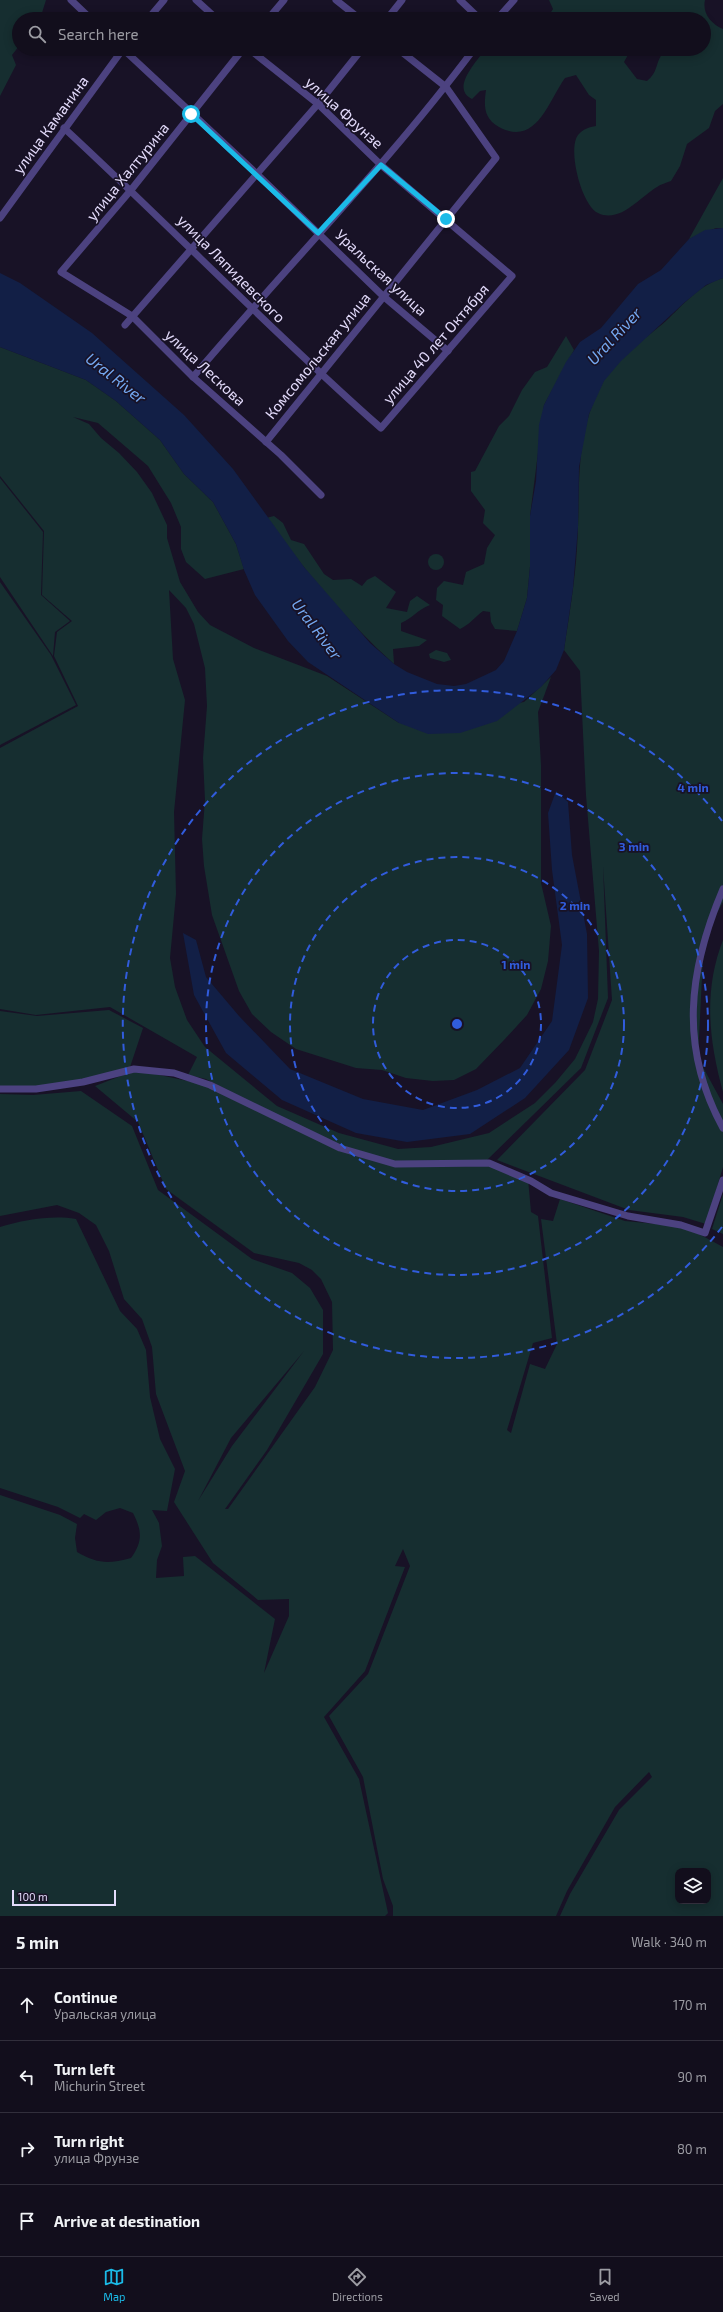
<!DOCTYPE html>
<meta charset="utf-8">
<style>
body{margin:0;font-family:"Exo 2",sans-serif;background:#1b1725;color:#f1f3f6}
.controls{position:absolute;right:12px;bottom:12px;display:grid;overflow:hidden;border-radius:8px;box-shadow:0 2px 10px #0003}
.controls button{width:36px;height:36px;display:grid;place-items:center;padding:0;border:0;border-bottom:1px solid #312e3b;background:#120e1c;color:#f1f3f6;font:20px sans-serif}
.scale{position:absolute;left:12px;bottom:10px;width:104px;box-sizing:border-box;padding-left:4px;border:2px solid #e3dbfb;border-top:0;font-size:11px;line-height:14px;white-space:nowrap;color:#e3dbfb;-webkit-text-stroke:3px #181226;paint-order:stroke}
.stop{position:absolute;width:12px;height:12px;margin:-9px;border:3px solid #1bbbe8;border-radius:50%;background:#fff}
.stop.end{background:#1bbbe8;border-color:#fff;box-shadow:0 1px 4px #0008}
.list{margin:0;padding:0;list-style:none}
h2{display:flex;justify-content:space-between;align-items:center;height:52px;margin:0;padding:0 16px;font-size:17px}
h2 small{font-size:13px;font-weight:400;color:#9c9ca3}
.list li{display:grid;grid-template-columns:26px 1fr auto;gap:12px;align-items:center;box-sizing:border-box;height:72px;padding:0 16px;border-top:1px solid #312e3b}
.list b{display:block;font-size:15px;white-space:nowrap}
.list p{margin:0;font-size:13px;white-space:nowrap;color:#9c9ca3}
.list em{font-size:13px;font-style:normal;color:#9c9ca3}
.icon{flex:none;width:22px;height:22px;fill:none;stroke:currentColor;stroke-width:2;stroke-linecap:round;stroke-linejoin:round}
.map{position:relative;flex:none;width:723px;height:1916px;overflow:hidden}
.search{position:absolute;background:#120e1c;box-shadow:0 2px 10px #0003;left:12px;right:12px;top:12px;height:44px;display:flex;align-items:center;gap:10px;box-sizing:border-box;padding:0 14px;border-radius:22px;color:#9c9ca3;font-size:15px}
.sheet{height:340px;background:#120e1c}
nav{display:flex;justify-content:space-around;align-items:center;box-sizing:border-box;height:56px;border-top:1px solid #312e3b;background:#120e1c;font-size:11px;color:#9c9ca3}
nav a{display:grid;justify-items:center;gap:2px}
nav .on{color:#1bbbe8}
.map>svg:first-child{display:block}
.green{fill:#162e30;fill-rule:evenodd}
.water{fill:#121f46}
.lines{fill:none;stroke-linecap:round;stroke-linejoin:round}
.street{stroke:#4c4280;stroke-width:7}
.route{stroke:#1bbbe8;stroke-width:5}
.ring{fill:none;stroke:#315cdc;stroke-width:2;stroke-dasharray:7 5}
.labels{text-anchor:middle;stroke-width:3.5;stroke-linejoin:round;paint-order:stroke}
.street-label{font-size:15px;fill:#e3dbfb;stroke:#181226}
.water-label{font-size:16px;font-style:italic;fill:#74a8f1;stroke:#181226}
.centre{fill:#315cdc;stroke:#181226;stroke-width:2}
.ring-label{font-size:12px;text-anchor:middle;font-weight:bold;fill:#315cdc;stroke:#181226;stroke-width:3.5;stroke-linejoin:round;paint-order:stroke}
</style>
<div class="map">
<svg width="723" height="1916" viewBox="0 0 723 1916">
<rect width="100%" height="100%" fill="#181226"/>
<g class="green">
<path d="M 0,0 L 46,0 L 40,19 L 19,19 L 19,46 L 12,55 L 16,65 L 0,96 Z"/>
<path d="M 549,0 L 705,0 C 702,13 711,24 723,29 L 723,104 L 715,111 L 709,128 L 687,144 L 680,166 L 671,181 C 666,183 661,184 657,187 C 641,196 620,224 598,213 C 582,206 567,150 578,135 C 583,129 589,127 596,126 L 596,100 L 589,95 L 576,75 L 565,78 C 548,102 536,147 499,127 C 483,118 484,105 486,90 L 480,91 L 472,99 C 450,88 477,62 485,49 L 636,49 L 629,53 L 624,62 L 637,79 L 647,81 C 658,72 655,65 662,54 C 669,44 693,49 704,49 L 704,19 L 547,19 L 553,9 Z"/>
<path d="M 723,178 L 723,228 L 716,228 L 689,239 Z"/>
<path d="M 723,278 L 723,902 L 704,937 L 698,1058 L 723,1104 L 723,1167 L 706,1224 L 683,1217 L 629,1210 L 497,1160 L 585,1070 L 612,1000 L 603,866 L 608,998 L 581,1068 L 487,1160 L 394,1163 L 339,1146 L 206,1079 L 188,1075 L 197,1057 L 110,1007 L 36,1015 L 0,1009 L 0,748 L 78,706 L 54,656 L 57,632 L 72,621 L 42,595 L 44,531 L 0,476 L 0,347 L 86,380 L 116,401 L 160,440 L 184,474 L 213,502 L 236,544 L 244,569 L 205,579 L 186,562 L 181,549 L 181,527 L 171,503 L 148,466 L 98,423 L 73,417 L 89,424 L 101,438 L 119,453 L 137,472 L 152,493 L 167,525 L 167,538 L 180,582 L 198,612 L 210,625 L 254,648 L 327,676 L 399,723 L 524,702 L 551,677 L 538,712 L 541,765 L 541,883 L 551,926 L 548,961 L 541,989 L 527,1015 L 504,1040 L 476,1069 L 454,1080 L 433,1081 L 406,1078 L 382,1070 L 356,1068 L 296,1049 L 271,1032 L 252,1014 L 239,991 L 212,915 L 204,866 L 202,839 L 205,800 L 203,758 L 207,706 L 205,668 L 194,624 L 186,608 L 169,590 L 173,659 L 185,700 L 174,812 L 176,894 L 170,958 L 175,987 L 187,1020 L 205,1047 L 277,1106 L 339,1133 L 398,1149 L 431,1147 L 489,1133 L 535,1103 L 555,1083 L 575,1059 L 593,1022 L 598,999 L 599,951 L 586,795 L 580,671 L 564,650 C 569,616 575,582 577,548 C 581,489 573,436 603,382 C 617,358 645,339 666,321 C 683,305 699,285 723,278 Z"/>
<path d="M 566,336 L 574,350 L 544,405 L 530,516 L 530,567 L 527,598 L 517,631 L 495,629 L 491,622 L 490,612 L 483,611 C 475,617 469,625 460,629 L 442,616 L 443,605 L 436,600 L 437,588 L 444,581 L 463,585 L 466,572 L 484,564 L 487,548 L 495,535 L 483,523 L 485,510 L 471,491 L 471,472 L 475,471 L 499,426 L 509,416 L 522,390 L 535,372 L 547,367 Z"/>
<path d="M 0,478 L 43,532 L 41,595 L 70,621 L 55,632 L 53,656 L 0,577 Z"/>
<path d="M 274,516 L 283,523 L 291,540 L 304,544 L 324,574 L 333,580 L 351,579 L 362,586 L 367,580 L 375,576 L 396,592 L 386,608 L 407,612 L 410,601 L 417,596 L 430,605 C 417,610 413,618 401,623 L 401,631 L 427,640 L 419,646 L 393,649 L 394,664 C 346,621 305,570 266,518 Z"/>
<circle cx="436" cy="562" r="8"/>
<path d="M 0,582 L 51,655 L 76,705 L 0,745 Z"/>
<path d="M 436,650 L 447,653 L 451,660 L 444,662 L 430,658 L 429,654 Z"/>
<path d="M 723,940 L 723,1092 C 709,1041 703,991 723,940 Z"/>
<path d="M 109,1010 L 143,1028 L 130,1067 L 81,1081 L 33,1087 L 0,1087 L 0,1011 L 37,1016 Z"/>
<path d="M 136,1070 L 202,1084 L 338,1149 L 393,1166 L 489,1164 L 528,1179 L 531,1212 L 538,1216 L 552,1338 L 533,1343 L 507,1430 L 511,1433 L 530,1364 L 545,1369 L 557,1344 L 541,1219 L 553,1221 L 560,1199 L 625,1221 L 677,1226 L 699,1234 L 723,1247 L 723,1916 L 560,1916 L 570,1894 L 619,1810 L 652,1777 L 649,1772 L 615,1807 L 567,1891 L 556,1916 L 393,1916 L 393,1906 L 383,1879 L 363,1777 L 329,1716 L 368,1674 L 410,1566 L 403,1549 L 395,1566 L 405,1567 L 365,1671 L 324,1717 L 359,1779 L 388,1913 L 385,1916 L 0,1916 L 0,1495 L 60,1515 L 77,1524 L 75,1538 L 77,1552 C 98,1564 108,1564 131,1558 C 143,1541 142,1531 133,1513 L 120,1508 L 106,1512 L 96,1520 L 84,1514 L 80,1518 L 58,1507 L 0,1488 L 0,1227 C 24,1220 51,1215 76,1219 L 120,1311 L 137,1329 L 146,1350 L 150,1397 L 160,1439 L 175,1469 L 167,1511 L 152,1510 L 159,1523 L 162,1546 L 157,1560 L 156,1578 L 184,1576 L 183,1557 L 195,1556 L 275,1619 L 264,1673 L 289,1616 L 289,1599 L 258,1600 L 213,1563 L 174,1502 L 185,1471 L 156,1394 L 152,1347 L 142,1319 L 124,1299 L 109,1251 L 96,1225 L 79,1213 L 57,1205 L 0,1216 L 0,1094 L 33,1095 L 81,1091 L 132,1126 L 158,1190 L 252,1259 L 292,1273 L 310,1288 L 323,1310 L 323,1354 L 267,1450 L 225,1509 L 228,1509 L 315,1387 L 333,1350 L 332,1302 L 321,1279 L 312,1270 L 299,1263 L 254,1253 L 166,1189 L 138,1122 L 95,1086 ZM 304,1351 L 232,1446 L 198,1501 L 231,1438 ZM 678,1871 L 708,1871 L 708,1901 L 678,1901 Z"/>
<path d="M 723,1194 L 723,1234 L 712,1229 Z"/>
</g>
<g class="water">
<path d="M 723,228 L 723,278 L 706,285 L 685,302 L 621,361 L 604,381 L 589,414 L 579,467 L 578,527 L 573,588 L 564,650 L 556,670 L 541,687 L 497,721 L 460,733 L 428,734 L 399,723 L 308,662 L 288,641 L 255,595 L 244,570 L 236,544 L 213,502 L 184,474 L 160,440 L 116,401 L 86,380 L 0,347 L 0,273 L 20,283 L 92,333 L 184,415 L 233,469 L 304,567 L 370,643 L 394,664 L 407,672 L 437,684 L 454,686 L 466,684 L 496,670 L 504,661 L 517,631 L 527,598 L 530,567 L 530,516 L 536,481 L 539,425 L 544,405 L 566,362 L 580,342 L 601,328 L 638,284 L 661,270 L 689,239 L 705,230 Z"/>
<path d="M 556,791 L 568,802 L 572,855 L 587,934 L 588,998 L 569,1050 L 525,1098 L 470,1134 L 407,1142 L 356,1133 L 282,1100 L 226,1053 L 194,995 L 183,933 L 196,940 L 206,977 L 239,1016 L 290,1069 L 363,1099 L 423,1110 L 477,1090 L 520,1068 L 552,1021 L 562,945 L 552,870 L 548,813 Z"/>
</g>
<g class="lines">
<g class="street">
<path d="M 71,0 L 91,19"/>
<path d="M 196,0 L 217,19"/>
<path d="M 336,0 L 360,19"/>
<path d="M 460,0 L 480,19"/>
<path d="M 148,19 L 164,0"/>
<path d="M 268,19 L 284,0"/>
<path d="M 387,19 L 402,0"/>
<path d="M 497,19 L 514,0"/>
<path d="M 123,49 L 257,174 L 383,296 L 448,351"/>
<path d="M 243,49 L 131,190 L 61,272 L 132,316 L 193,377 L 281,455 L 321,495"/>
<path d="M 64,128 C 171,227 272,332 381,428 L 512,276 L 381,165 L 318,104 L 249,49"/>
<path d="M 0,218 L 123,49"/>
<path d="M 125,325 L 318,104 L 362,49"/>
<path d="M 193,377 C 286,267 388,164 474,49"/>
<path d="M 266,442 L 496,158 L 446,87 L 398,49"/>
<path d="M 723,889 C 688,971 679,1048 723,1128"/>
<path d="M 0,1089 L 36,1089 L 83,1082 L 134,1069 L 174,1073 L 210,1085 L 340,1148 L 395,1164 L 489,1163 L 531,1181 L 551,1193 L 628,1216 L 681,1225 L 705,1233 L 723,1180"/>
</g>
</g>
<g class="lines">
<path class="route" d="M 191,114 L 318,233 L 381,165 L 446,219"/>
</g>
<g class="ring">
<circle cx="457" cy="1024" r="84"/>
<circle cx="457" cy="1024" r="167"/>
<circle cx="457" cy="1024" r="251"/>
<path d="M722 1227A334 334 0 1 1 722 821"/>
</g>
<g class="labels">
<g class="street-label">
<text transform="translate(344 113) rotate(42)" y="5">улица Фрунзе</text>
<text transform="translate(51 125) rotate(-54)" y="5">улица Каманина</text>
<text transform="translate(128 172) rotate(-51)" y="5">улица Халтурина</text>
<text transform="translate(231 269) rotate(45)" y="5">улица Ляпидевского</text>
<text transform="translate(381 273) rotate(43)" y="5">Уральская улица</text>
<text transform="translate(436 344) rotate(-49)" y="5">улица 40 лет Октября</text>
<text transform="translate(318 356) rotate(-51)" y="5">Комсомольская улица</text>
<text transform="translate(205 368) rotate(43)" y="5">улица Лескова</text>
</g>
<g class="water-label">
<text transform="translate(614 336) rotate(-47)" y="6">Ural River</text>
<text transform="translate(116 378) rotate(38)" y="6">Ural River</text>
<text transform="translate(317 629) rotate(53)" y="6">Ural River</text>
</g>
</g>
<circle cx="457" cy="1024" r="6" class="centre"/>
<g class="ring-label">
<text x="693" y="792">4 min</text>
<text x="634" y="851">3 min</text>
<text x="575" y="910">2 min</text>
<text x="516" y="969">1 min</text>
</g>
</svg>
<div class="controls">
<button><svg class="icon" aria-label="layers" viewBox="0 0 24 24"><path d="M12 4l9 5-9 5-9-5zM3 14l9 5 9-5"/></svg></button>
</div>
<div class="scale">100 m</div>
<div class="stop" style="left:191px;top:114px"></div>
<div class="stop end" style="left:446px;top:219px"></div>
<div class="search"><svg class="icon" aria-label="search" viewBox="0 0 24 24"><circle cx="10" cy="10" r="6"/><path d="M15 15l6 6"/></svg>Search here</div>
</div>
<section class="sheet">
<h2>5 min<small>Walk · 340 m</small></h2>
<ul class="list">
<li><svg class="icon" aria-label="ahead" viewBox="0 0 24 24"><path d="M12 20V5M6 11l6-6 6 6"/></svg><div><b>Continue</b><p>Уральская улица</p></div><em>170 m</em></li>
<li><svg class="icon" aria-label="left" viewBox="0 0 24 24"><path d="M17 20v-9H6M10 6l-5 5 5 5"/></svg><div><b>Turn left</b><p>Michurin Street</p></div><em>90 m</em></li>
<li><svg class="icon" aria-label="right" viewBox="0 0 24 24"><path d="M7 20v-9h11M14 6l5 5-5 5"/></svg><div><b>Turn right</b><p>улица Фрунзе</p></div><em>80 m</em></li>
<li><svg class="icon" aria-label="arrive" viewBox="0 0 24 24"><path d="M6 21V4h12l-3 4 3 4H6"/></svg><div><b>Arrive at destination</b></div></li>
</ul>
</section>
<nav>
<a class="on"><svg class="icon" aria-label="map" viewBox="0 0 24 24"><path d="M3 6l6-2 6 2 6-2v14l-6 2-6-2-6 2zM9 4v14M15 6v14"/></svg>Map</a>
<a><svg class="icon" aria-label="directions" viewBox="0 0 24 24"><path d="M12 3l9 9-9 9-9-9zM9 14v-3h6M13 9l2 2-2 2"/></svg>Directions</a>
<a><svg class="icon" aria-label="saved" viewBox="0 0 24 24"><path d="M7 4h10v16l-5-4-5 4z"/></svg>Saved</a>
</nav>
